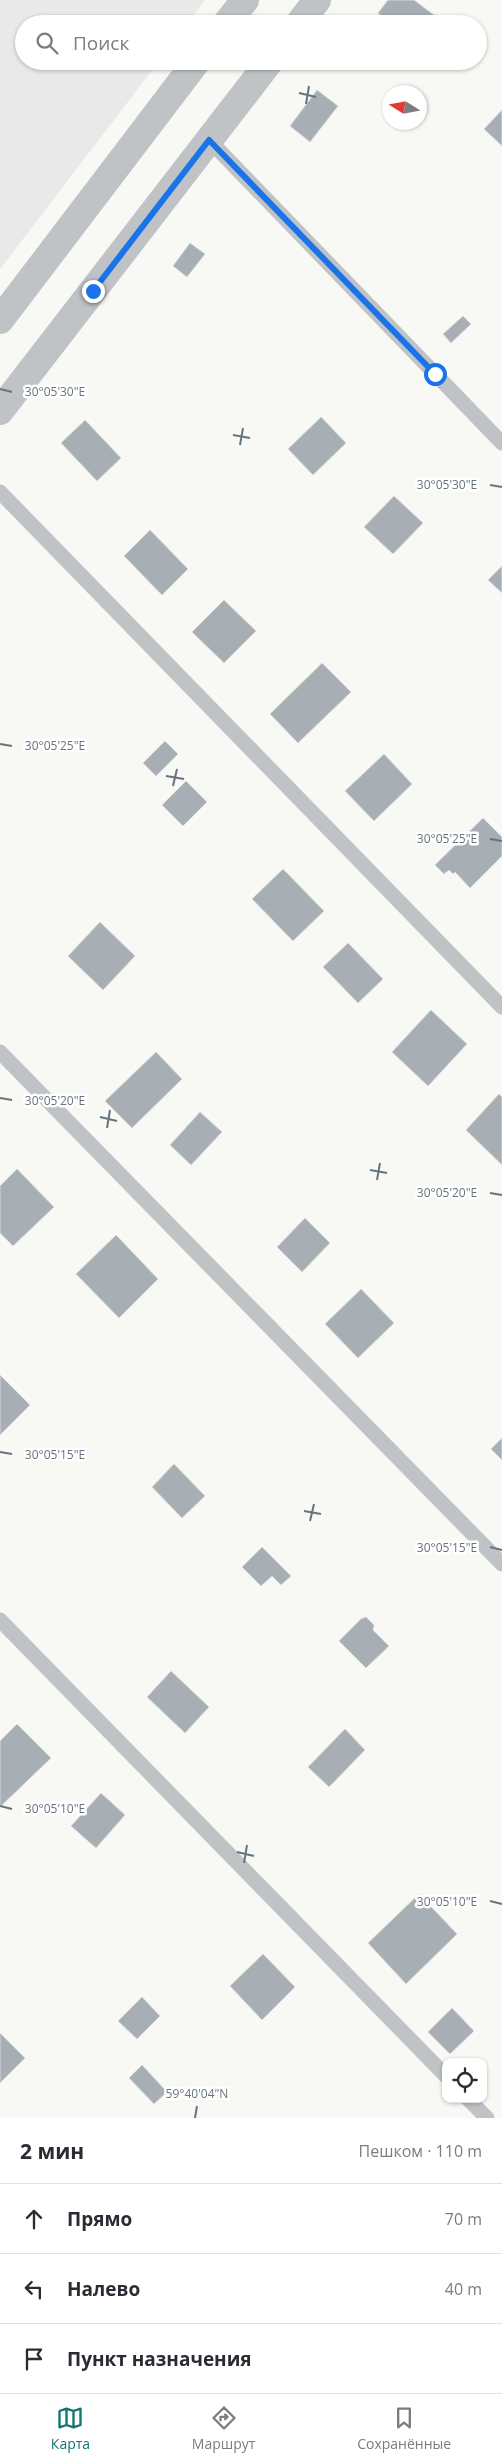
<!DOCTYPE html>
<html lang="ru">
<meta charset="utf-8">
<style>
body{margin:0;font-family:"Open Sans",sans-serif;background:#f7f7f7;color:#2b2b33}
.controls{position:absolute;right:15px;bottom:15px;display:grid;overflow:hidden;border-radius:10px;box-shadow:0 1px 4px #0004}
.controls button{width:45px;height:45px;display:grid;place-items:center;padding:0;border:0;border-bottom:1px solid #e1e1e2;background:#fff;color:#2b2b33;font:25px sans-serif}
.compass{position:absolute;left:382px;top:85px;width:45px;height:45px;border-radius:50%;background:#fff;box-shadow:0 1px 4px #0004;rotate:281deg}
.stop{position:absolute;width:15px;height:15px;margin:-11px;border:4px solid #1a73e8;border-radius:50%;background:#fff}
.stop.end{background:#1a73e8;border-color:#fff;box-shadow:0 1px 5px #0008}
.list{margin:0;padding:0;list-style:none}
h2{display:flex;justify-content:space-between;align-items:center;height:65px;margin:0;padding:0 20px;font-size:21px}
h2 small{font-size:16px;font-weight:400;color:#7c7c81}
.list li{display:grid;grid-template-columns:32px 1fr auto;gap:15px;align-items:center;box-sizing:border-box;height:70px;padding:0 20px;border-top:1px solid #e1e1e2}
.list b{display:block;font-size:19px;white-space:nowrap}
.list em{font-size:16px;font-style:normal;color:#7c7c81}
.icon{flex:none;width:28px;height:28px;fill:none;stroke:currentColor;stroke-width:2;stroke-linecap:round;stroke-linejoin:round}
.map{position:relative;flex:none;width:502px;height:2118px;overflow:hidden}
.search{position:absolute;background:#fff;box-shadow:0 1px 4px #0004;left:15px;right:15px;top:15px;height:55px;display:flex;align-items:center;gap:12px;box-sizing:border-box;padding:0 18px;border-radius:28px;color:#7c7c81;font-size:19px}
.sheet{height:275px;background:#fff}
nav{display:flex;justify-content:space-around;align-items:center;box-sizing:border-box;height:70px;border-top:1px solid #e1e1e2;background:#fff;font-size:14px;color:#7c7c81}
nav a{display:grid;justify-items:center;gap:2px}
nav .on{color:#0f766e}
.map>svg:first-child{display:block}
.built{fill:#e8e9e8}
.building{fill:#a7aeb4;stroke:#d9d9d8}
.lines{fill:none;stroke-linecap:round;stroke-linejoin:round}
.lane{stroke:#bfc3c6;stroke-width:15}
.street{stroke:#bfc3c6;stroke-width:28}
.route{stroke:#1a73e8;stroke-width:6}
.ticks{fill:none;stroke:#66747d;stroke-width:2}
.ticks-label{font-size:12px;text-anchor:middle;fill:#66747d;stroke:#fff;stroke-width:5;stroke-linejoin:round;paint-order:stroke}
</style>
<div class="map">
<svg width="502" height="2118" viewBox="0 0 502 2118">
<rect width="100%" height="100%" fill="#f8f8f5"/>
<path class="built" d="M 0,0 L 205,0 L 187,24 L 24,24 L 24,61 L 159,61 L 0,269 Z"/>
<g class="building">
<path d="M 388,0 L 414,0 L 434,15 L 427,24 L 392,24 L 378,13 Z"/>
<path d="M 317,90 L 338,106 L 310,142 L 290,126 Z"/>
<path d="M 502,110 L 502,146 L 484,129 Z"/>
<path d="M 190,243 L 205,254 L 187,277 L 173,266 Z"/>
<path d="M 463,316 L 471,324 L 451,343 L 443,334 Z"/>
<path d="M 321,417 L 346,443 L 313,475 L 288,449 Z"/>
<path d="M 85,420 L 121,458 L 97,481 L 61,443 Z"/>
<path d="M 394,496 L 423,523 L 393,554 L 364,527 Z"/>
<path d="M 150,530 L 188,569 L 162,595 L 124,556 Z"/>
<path d="M 502,566 L 502,593 L 488,580 Z"/>
<path d="M 224,600 L 256,631 L 224,663 L 192,632 Z"/>
<path d="M 322,663 L 351,692 L 298,743 L 270,714 Z"/>
<path d="M 165,741 L 178,754 L 156,776 L 143,763 Z"/>
<path d="M 384,754 L 412,784 L 374,821 L 345,791 Z"/>
<path d="M 186,781 L 207,802 L 183,826 L 162,805 Z"/>
<path d="M 483,818 L 502,837 L 502,856 L 470,888 L 455,872 L 453,874 L 449,870 L 444,874 L 435,865 Z"/>
<path d="M 283,869 L 324,911 L 293,941 L 252,899 Z"/>
<path d="M 100,922 L 135,956 L 103,990 L 68,956 Z"/>
<path d="M 348,943 L 383,979 L 358,1003 L 323,967 Z"/>
<path d="M 431,1010 L 467,1044 L 428,1086 L 392,1052 Z"/>
<path d="M 156,1052 L 182,1079 L 132,1128 L 105,1101 Z"/>
<path d="M 499,1094 L 502,1097 L 502,1165 L 466,1130 Z"/>
<path d="M 200,1112 L 222,1132 L 191,1165 L 170,1145 Z"/>
<path d="M 17,1169 L 54,1207 L 13,1246 L 0,1233 L 0,1186 Z"/>
<path d="M 305,1218 L 330,1243 L 302,1272 L 277,1247 Z"/>
<path d="M 116,1235 L 158,1279 L 119,1318 L 76,1274 Z"/>
<path d="M 361,1289 L 394,1323 L 358,1358 L 325,1324 Z"/>
<path d="M 0,1375 L 30,1405 L 0,1435 Z"/>
<path d="M 502,1438 L 502,1460 L 491,1449 Z"/>
<path d="M 174,1464 L 205,1496 L 182,1518 L 152,1487 Z"/>
<path d="M 262,1547 L 291,1576 L 281,1585 L 272,1576 L 261,1586 L 242,1567 Z"/>
<path d="M 366,1617 L 374,1625 L 373,1630 L 389,1646 L 366,1668 L 339,1641 L 361,1619 Z"/>
<path d="M 171,1671 L 209,1707 L 185,1733 L 147,1697 Z"/>
<path d="M 17,1724 L 51,1758 L 0,1807 L 0,1741 Z"/>
<path d="M 345,1729 L 365,1750 L 329,1787 L 308,1767 Z"/>
<path d="M 101,1793 L 125,1815 L 96,1848 L 71,1826 Z"/>
<path d="M 419,1894 L 457,1934 L 406,1984 L 368,1943 Z"/>
<path d="M 263,1954 L 295,1987 L 262,2020 L 230,1986 Z"/>
<path d="M 142,1997 L 160,2016 L 137,2039 L 118,2021 Z"/>
<path d="M 452,2008 L 474,2031 L 450,2054 L 428,2032 Z"/>
<path d="M 0,2033 L 25,2058 L 0,2083 Z"/>
<path d="M 142,2065 L 167,2092 L 154,2104 L 129,2078 Z"/>
</g>
<g class="lines">
<g class="lane">
<path d="M 209,140 L 502,443"/>
<path d="M 0,492 L 502,1007"/>
<path d="M 0,1052 L 502,1564"/>
<path d="M 0,1620 L 446,2076"/>
<path d="M 468,2099 L 487,2118"/>
</g>
<g class="street">
<path d="M 226,24 L 245,0"/>
<path d="M 299,24 L 317,0"/>
<path d="M 0,320 L 197,61"/>
<path d="M 0,411 L 270,61"/>
</g>
</g>
<g class="lines">
<path class="route" d="M 93,291 L 209,140 L 435,374"/>
</g>
<path class="ticks" d="M 299,93 L 316,97M 306,104 L 309,86M 0,389 L 12,392M 233,435 L 250,438M 240,445 L 243,428M 490,485 L 502,487M 0,744 L 12,746M 166,776 L 184,779M 173,786 L 177,769M 490,839 L 502,841M 0,1098 L 12,1100M 100,1117 L 117,1121M 107,1128 L 110,1110M 370,1170 L 387,1173M 377,1180 L 380,1163M 490,1193 L 502,1195M 0,1452 L 12,1454M 304,1511 L 321,1514M 310,1521 L 314,1504M 490,1547 L 502,1550M 0,1806 L 12,1809M 237,1852 L 254,1856M 244,1863 L 247,1845M 490,1901 L 502,1904M 195,2118 L 197,2106"/>
<g class="ticks-label">
<text x="55" y="396">30°05'30"E</text>
<text x="447" y="489">30°05'30"E</text>
<text x="55" y="750">30°05'25"E</text>
<text x="447" y="843">30°05'25"E</text>
<text x="55" y="1105">30°05'20"E</text>
<text x="447" y="1197">30°05'20"E</text>
<text x="55" y="1459">30°05'15"E</text>
<text x="447" y="1552">30°05'15"E</text>
<text x="55" y="1813">30°05'10"E</text>
<text x="447" y="1906">30°05'10"E</text>
<text x="197" y="2098">59°40'04"N</text>
</g>
</svg>
<div class="controls">
<button><svg class="icon" aria-label="locate" viewBox="0 0 24 24"><circle cx="12" cy="12" r="6"/><path d="M12 2v4M12 18v4M2 12h4M18 12h4"/></svg></button>
</div>
<svg class="compass" viewBox="-18 -18 36 36"><path d="M0-13l5 13h-10z" fill="#e53935"/><path d="M0 13l5-13h-10z" fill="#7c7c81"/></svg>
<div class="stop" style="left:435px;top:374px"></div>
<div class="stop end" style="left:93px;top:291px"></div>
<div class="search"><svg class="icon" aria-label="search" viewBox="0 0 24 24"><circle cx="10" cy="10" r="6"/><path d="M15 15l6 6"/></svg>Поиск</div>
</div>
<section class="sheet">
<h2>2 мин<small>Пешком · 110 m</small></h2>
<ul class="list">
<li><svg class="icon" aria-label="ahead" viewBox="0 0 24 24"><path d="M12 20V5M6 11l6-6 6 6"/></svg><div><b>Прямо</b></div><em>70 m</em></li>
<li><svg class="icon" aria-label="left" viewBox="0 0 24 24"><path d="M17 20v-9H6M10 6l-5 5 5 5"/></svg><div><b>Налево</b></div><em>40 m</em></li>
<li><svg class="icon" aria-label="arrive" viewBox="0 0 24 24"><path d="M6 21V4h12l-3 4 3 4H6"/></svg><div><b>Пункт назначения</b></div></li>
</ul>
</section>
<nav>
<a class="on"><svg class="icon" aria-label="map" viewBox="0 0 24 24"><path d="M3 6l6-2 6 2 6-2v14l-6 2-6-2-6 2zM9 4v14M15 6v14"/></svg>Карта</a>
<a><svg class="icon" aria-label="directions" viewBox="0 0 24 24"><path d="M12 3l9 9-9 9-9-9zM9 14v-3h6M13 9l2 2-2 2"/></svg>Маршрут</a>
<a><svg class="icon" aria-label="saved" viewBox="0 0 24 24"><path d="M7 4h10v16l-5-4-5 4z"/></svg>Сохранённые</a>
</nav>
